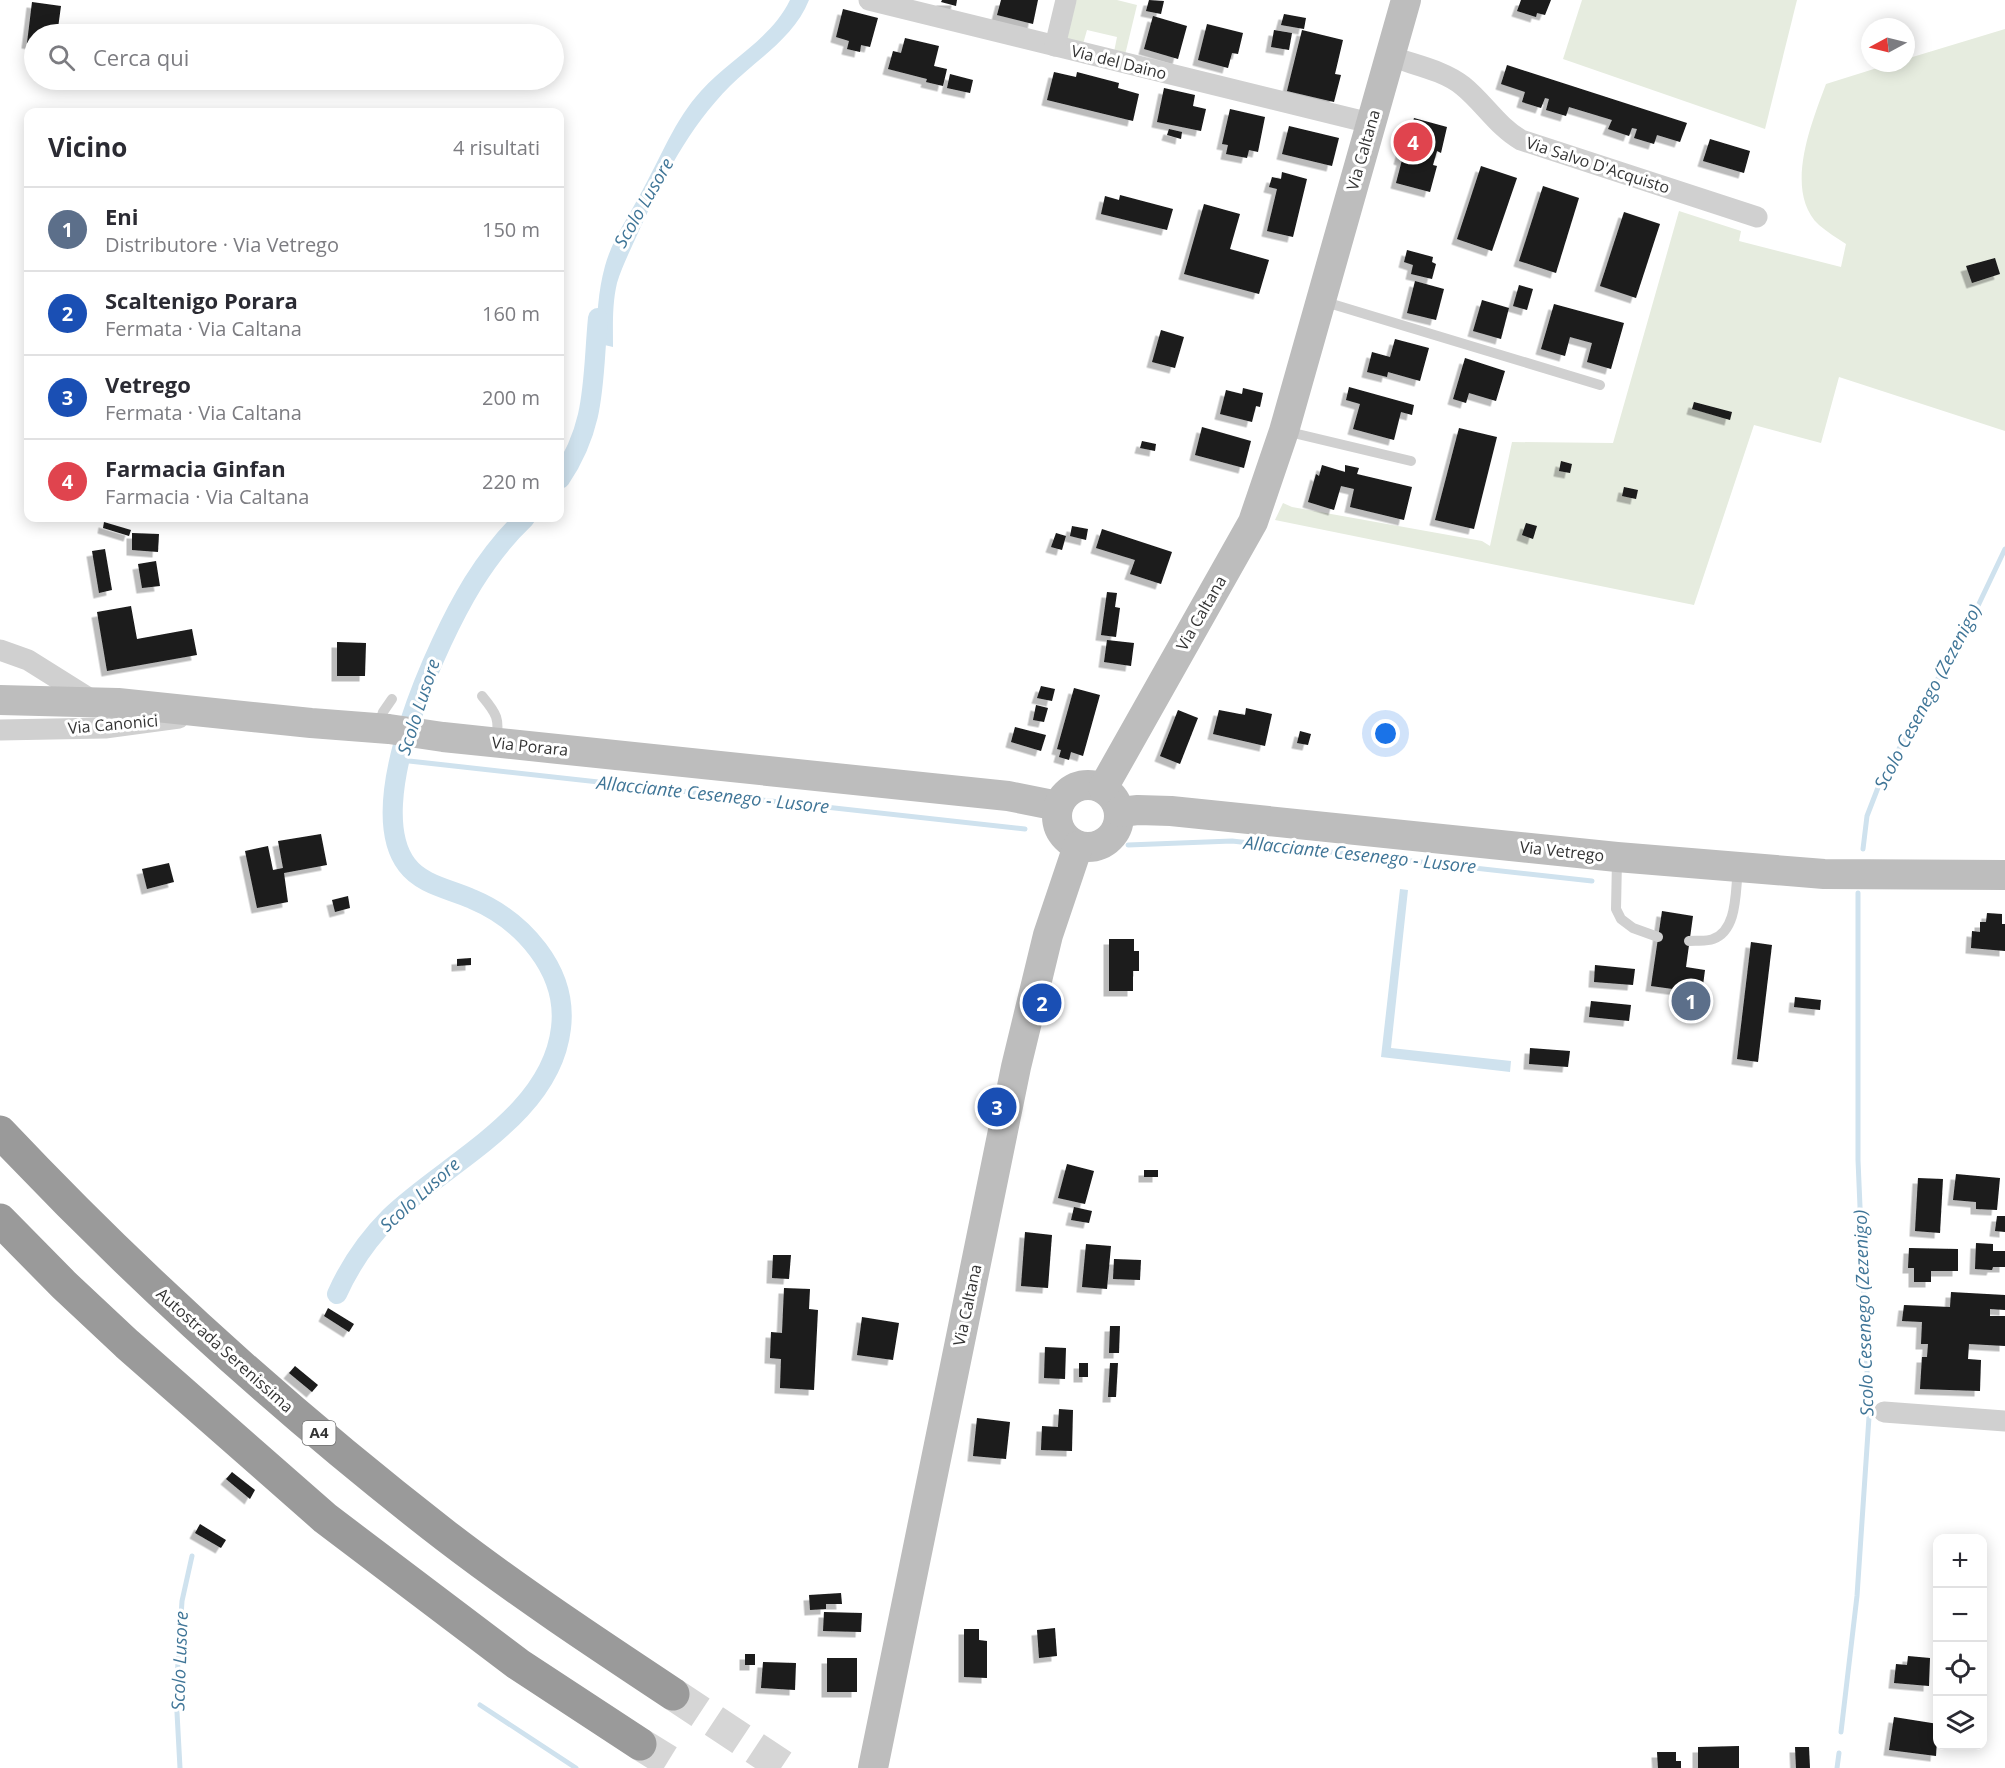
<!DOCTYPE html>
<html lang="it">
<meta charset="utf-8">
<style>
body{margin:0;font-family:"Open Sans",sans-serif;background:#f2f2f3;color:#2b2b33}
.controls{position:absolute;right:18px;bottom:18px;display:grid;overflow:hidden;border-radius:12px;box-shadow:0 3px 15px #0003}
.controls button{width:54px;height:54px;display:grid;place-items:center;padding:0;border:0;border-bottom:2px solid #e1e1e2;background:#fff;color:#2b2b33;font:30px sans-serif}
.compass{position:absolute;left:1861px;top:18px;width:54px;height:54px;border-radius:50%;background:#fff;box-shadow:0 3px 15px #0003;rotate:263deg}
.you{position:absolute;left:1386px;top:734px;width:21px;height:21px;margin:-15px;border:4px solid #fff;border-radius:50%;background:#1a73e8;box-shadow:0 0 0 9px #1a73e833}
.badge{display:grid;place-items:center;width:39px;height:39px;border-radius:50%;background:#db2777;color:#fff;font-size:20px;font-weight:700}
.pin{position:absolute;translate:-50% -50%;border:3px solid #fff;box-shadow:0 2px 6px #0006}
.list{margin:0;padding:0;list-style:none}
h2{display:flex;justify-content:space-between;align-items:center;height:78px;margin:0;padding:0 24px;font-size:26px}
h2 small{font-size:20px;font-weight:400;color:#7c7c81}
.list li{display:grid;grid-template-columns:39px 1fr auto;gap:18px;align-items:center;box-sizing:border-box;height:84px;padding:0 24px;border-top:2px solid #e1e1e2}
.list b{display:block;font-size:22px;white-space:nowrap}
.list p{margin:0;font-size:20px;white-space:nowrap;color:#7c7c81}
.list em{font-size:20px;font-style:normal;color:#7c7c81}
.icon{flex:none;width:33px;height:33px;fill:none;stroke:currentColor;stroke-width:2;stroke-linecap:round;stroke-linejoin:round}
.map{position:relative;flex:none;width:2005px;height:1768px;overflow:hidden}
.search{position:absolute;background:#fff;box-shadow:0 3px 15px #0003;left:24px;top:24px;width:540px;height:66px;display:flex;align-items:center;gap:15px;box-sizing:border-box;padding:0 21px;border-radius:33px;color:#7c7c81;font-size:22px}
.panel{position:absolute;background:#fff;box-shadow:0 3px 15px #0003;left:24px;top:108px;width:540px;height:414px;border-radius:12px}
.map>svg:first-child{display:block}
.green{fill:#e6ecdf}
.water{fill:#cfe2ee}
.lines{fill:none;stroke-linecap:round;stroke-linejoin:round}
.stream{stroke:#cfe2ee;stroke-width:5}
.canal{stroke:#cfe2ee;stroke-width:20}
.building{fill:#1a1a1a;filter:url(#shadow)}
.highway-tunnel{stroke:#d6d6d6;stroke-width:33;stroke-dasharray:33 16;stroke-linecap:butt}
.lane{stroke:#d0d0d0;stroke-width:10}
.street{stroke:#d0d0d0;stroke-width:21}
.secondary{stroke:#bdbdbd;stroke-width:30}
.highway{stroke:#9a9a9a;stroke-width:33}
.labels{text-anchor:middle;stroke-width:6;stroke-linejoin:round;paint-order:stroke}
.shield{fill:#fff;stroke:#707070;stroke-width:1.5}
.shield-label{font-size:15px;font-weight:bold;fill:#333}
.street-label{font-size:16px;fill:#333;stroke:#fff}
.water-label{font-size:18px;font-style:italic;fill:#3f7597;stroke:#fff}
</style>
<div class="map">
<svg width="2005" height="1768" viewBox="0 0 2005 1768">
<defs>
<filter id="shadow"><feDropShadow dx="-5.5" dy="5.5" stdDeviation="0" flood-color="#0004"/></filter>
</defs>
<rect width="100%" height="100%" fill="#fff"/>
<g class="green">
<path d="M 1075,0 L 1117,0 L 1137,5 L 1125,55 L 1114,52 L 1117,37 L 1087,30 L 1083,44 L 1065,39 Z"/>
<path d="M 1582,0 L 1797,0 L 1765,129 L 1563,59 Z"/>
<path d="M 2005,29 L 2005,431 L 1839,377 L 1821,443 L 1754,425 L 1694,605 L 1275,520 L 1283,503 L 1292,507 L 1482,541 L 1490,546 L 1512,442 L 1613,443 L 1679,211 L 1741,231 L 1739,241 L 1841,267 L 1846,244 C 1837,238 1827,232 1819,225 C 1783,191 1812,122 1826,84 L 1893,63 L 1906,63 L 1906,59 Z"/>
</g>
<g class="water">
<path d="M 790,0 L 809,0 C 794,38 758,58 730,86 C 689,127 662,180 638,233 C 631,249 622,266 617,283 C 612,304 613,326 613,347 L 596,343 C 597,317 598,291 605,266 C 612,240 629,216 641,193 C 660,159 675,119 701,91 C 730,59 771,39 790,0 Z"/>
<path d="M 1400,889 L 1408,890 L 1391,1048 L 1511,1061 L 1510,1072 L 1381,1057 Z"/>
</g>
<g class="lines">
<g class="stream">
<path d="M 400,760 L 1025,829"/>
<path d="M 1128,845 L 1232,841 L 1592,881"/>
<path d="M 1863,849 L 1867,816 L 1879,785 L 1976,610 L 2005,549"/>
<path d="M 480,1705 L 576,1768"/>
<path d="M 1841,1732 L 1857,1596 L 1869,1417 L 1858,1160 L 1858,893"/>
<path d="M 180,1768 L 176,1694 L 182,1601 L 192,1556"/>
<path d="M 1837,1768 L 1839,1753"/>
</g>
<g class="canal">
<path d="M 560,479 C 597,424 592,381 598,318"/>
<path d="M 337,1294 C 350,1265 368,1239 390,1217 C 447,1162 551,1116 561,1028 C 568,970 522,920 472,899 C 450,889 422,885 407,865 C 361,805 438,640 473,583 C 488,559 505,537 525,518"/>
</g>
</g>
<g class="building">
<path d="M 942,0 L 957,0 L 956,6 L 941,2 Z"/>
<path d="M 1001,0 L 1038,0 L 1033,24 L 997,15 Z"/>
<path d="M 1149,0 L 1164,1 L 1161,14 L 1146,11 Z"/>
<path d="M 1521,0 L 1551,0 L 1545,15 L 1537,13 L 1536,17 L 1517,11 Z"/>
<path d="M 32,2 L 61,6 L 58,28 L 55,28 L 54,34 L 34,34 L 34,44 L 27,43 Z"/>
<path d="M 843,9 L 878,18 L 870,47 L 861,45 L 860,52 L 847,49 L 849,41 L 836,37 Z"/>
<path d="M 1284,14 L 1306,18 L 1304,29 L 1281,25 Z"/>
<path d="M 1153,16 L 1187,26 L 1178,59 L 1144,49 Z"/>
<path d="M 1207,24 L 1243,33 L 1238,54 L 1232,53 L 1228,68 L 1198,60 Z"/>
<path d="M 1274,30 L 1292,33 L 1289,50 L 1271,47 Z"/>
<path d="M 1302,30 L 1343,40 L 1335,74 L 1341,75 L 1334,102 L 1287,91 Z"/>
<path d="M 905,38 L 939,46 L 934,66 L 947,69 L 943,86 L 926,82 L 927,79 L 888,69 L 893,51 L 901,53 Z"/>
<path d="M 1507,65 L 1687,123 L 1680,142 L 1657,135 L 1654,144 L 1634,138 L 1637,129 L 1632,128 L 1629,136 L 1608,129 L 1612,120 L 1569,107 L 1566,116 L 1546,110 L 1549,99 L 1545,98 L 1541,108 L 1522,102 L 1525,92 L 1501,84 Z"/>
<path d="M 1054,72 L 1076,77 L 1077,72 L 1119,83 L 1118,88 L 1139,94 L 1133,121 L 1047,100 Z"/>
<path d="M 950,74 L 973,80 L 970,93 L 947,88 Z"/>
<path d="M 1164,88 L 1195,95 L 1193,106 L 1206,109 L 1201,131 L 1157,122 Z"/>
<path d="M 1230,109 L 1265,117 L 1258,152 L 1249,150 L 1247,158 L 1226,154 L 1228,145 L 1222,144 Z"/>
<path d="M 1414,118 L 1447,127 L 1441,153 L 1437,151 L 1433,165 L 1437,166 L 1430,192 L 1396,183 L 1402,160 L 1399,159 L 1404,141 L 1407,141 Z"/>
<path d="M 1289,126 L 1339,138 L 1332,166 L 1282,154 Z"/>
<path d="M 1169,129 L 1182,132 L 1181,139 L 1167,135 Z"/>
<path d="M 1710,139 L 1750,151 L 1744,173 L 1703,161 Z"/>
<path d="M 1481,166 L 1517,178 L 1492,251 L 1457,239 Z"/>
<path d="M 1282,172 L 1307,179 L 1293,237 L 1267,231 L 1277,189 L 1269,187 L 1272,177 L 1281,179 Z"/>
<path d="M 1543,186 L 1579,198 L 1556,273 L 1519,261 Z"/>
<path d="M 1120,195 L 1173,209 L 1167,230 L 1101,214 L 1105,196 L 1119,200 Z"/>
<path d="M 1204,204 L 1240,214 L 1230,249 L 1269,260 L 1259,294 L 1184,274 Z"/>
<path d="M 1624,212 L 1660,224 L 1636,298 L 1600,286 Z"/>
<path d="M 1407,250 L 1433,257 L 1432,262 L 1436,264 L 1432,279 L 1411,274 L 1413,265 L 1404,262 Z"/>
<path d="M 1995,258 L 2000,274 L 1972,283 L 1966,266 Z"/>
<path d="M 1415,281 L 1444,289 L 1436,320 L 1407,313 Z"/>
<path d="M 1519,285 L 1533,289 L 1527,310 L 1513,306 Z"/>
<path d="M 1482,300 L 1509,308 L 1501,339 L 1473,331 Z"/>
<path d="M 1554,304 L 1624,323 L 1611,369 L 1587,362 L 1592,343 L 1570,337 L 1565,356 L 1541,349 Z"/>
<path d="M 1161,330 L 1184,337 L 1175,368 L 1152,362 Z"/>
<path d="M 1395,339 L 1429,348 L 1420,381 L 1388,372 L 1387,377 L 1367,372 L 1372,352 L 1390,357 Z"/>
<path d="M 1465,358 L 1505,371 L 1496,401 L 1469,393 L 1466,403 L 1453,399 Z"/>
<path d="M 1349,387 L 1414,405 L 1412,415 L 1401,412 L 1394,440 L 1353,429 L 1360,404 L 1346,400 Z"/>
<path d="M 1243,388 L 1263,393 L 1260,407 L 1256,406 L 1252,422 L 1220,414 L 1226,390 L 1242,394 Z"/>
<path d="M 1694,402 L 1732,412 L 1730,420 L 1692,409 Z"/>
<path d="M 1202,427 L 1251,441 L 1244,468 L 1195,455 Z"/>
<path d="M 1459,428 L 1497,437 L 1474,529 L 1435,520 Z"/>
<path d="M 1142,441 L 1156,444 L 1155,451 L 1140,448 Z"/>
<path d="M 1561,461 L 1572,464 L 1570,473 L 1559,471 Z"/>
<path d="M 1322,465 L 1345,472 L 1345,465 L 1359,468 L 1357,474 L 1412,487 L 1404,520 L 1350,507 L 1354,489 L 1341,486 L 1334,510 L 1308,502 L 1316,474 L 1319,476 Z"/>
<path d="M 1624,487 L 1638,490 L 1636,499 L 1622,496 Z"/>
<path d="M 104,522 L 131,530 L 129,536 L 103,528 Z"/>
<path d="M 1526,523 L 1537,526 L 1533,539 L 1522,535 Z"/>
<path d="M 1072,526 L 1088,529 L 1086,540 L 1070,536 Z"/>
<path d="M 1102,529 L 1172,552 L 1161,584 L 1130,574 L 1135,560 L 1096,548 Z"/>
<path d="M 132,533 L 159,534 L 158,552 L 132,550 Z"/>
<path d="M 1056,533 L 1066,536 L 1062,550 L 1051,547 Z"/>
<path d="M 105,549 L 112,590 L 99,593 L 92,551 Z"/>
<path d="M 156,561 L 160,586 L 142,588 L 138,564 Z"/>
<path d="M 1107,592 L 1117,593 L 1115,607 L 1120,608 L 1116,637 L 1101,635 Z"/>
<path d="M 131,606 L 137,639 L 192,629 L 197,655 L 107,671 L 97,612 Z"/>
<path d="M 1107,640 L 1134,643 L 1131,666 L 1104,662 Z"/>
<path d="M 337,642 L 366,643 L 365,676 L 337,676 Z"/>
<path d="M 1041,686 L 1055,689 L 1052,701 L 1037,698 Z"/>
<path d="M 1074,688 L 1100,695 L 1083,756 L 1071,752 L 1069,760 L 1059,757 L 1061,750 L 1057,749 Z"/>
<path d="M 1036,705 L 1048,708 L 1044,722 L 1033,720 Z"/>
<path d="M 1246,708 L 1272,714 L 1265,746 L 1213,734 L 1219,710 L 1245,715 Z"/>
<path d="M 1178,710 L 1198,718 L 1180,764 L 1160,756 Z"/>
<path d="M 1015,727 L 1046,735 L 1041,751 L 1011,742 Z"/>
<path d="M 1300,731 L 1311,734 L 1308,745 L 1297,743 Z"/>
<path d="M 321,834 L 327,865 L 284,873 L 288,902 L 257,908 L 245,851 L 268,846 L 273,870 L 283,868 L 278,841 Z"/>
<path d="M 169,863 L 174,882 L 147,889 L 142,869 Z"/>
<path d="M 348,896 L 350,908 L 335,912 L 332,900 Z"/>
<path d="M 1662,911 L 1693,916 L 1686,967 L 1705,970 L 1702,993 L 1651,986 Z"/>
<path d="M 1987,913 L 2002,914 L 2002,924 L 2005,924 L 2005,951 L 1971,948 L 1972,931 L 1980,932 L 1980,922 L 1986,922 Z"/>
<path d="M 1109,939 L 1134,939 L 1134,951 L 1139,951 L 1139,971 L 1133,971 L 1133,991 L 1109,991 Z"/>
<path d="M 1751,942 L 1772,945 L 1758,1062 L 1737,1059 Z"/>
<path d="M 471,958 L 471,965 L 457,966 L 457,959 Z"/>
<path d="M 1595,965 L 1635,969 L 1633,985 L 1594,982 Z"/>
<path d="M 1795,997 L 1821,1000 L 1820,1010 L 1794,1007 Z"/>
<path d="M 1591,1001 L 1631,1005 L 1629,1021 L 1589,1017 Z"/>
<path d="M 1530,1048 L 1570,1051 L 1568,1067 L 1529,1064 Z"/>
<path d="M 1067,1164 L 1094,1171 L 1085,1204 L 1058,1198 Z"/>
<rect x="1144" y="1170" width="14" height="7"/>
<path d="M 1956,1174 L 2000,1178 L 1997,1210 L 1976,1209 L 1976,1202 L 1953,1200 Z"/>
<path d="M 1918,1178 L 1943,1179 L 1940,1233 L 1915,1231 Z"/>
<path d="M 1074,1207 L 1092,1211 L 1089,1223 L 1071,1220 Z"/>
<path d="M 1997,1216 L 2005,1216 L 2005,1232 L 1995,1231 Z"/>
<path d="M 1025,1232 L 1052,1235 L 1048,1288 L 1021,1286 Z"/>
<path d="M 1976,1243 L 1993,1244 L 1993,1251 L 2005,1251 L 2005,1267 L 1993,1267 L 1992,1270 L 1975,1269 Z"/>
<path d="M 1086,1244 L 1111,1246 L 1107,1289 L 1082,1287 Z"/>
<path d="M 1909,1248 L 1958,1249 L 1958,1271 L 1931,1271 L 1931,1282 L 1914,1282 L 1914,1268 L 1908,1268 Z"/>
<path d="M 773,1255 L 791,1255 L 789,1279 L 772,1278 Z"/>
<path d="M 1114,1259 L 1141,1260 L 1140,1280 L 1113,1279 Z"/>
<path d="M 784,1288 L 810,1289 L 809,1309 L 818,1310 L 814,1390 L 780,1388 L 781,1359 L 770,1358 L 771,1332 L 782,1333 Z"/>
<path d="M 1951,1292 L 2005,1295 L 2005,1310 L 1990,1309 L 1990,1316 L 2005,1316 L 2005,1346 L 1969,1344 L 1968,1359 L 1981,1360 L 1980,1391 L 1920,1389 L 1922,1357 L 1927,1357 L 1928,1344 L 1921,1344 L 1922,1322 L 1902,1321 L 1904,1305 L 1950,1307 Z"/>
<path d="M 328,1308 L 354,1324 L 349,1332 L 324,1316 Z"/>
<path d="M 862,1317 L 899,1323 L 893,1360 L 857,1355 Z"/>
<path d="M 1110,1326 L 1120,1326 L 1119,1353 L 1109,1353 Z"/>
<path d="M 1045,1347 L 1066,1348 L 1065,1379 L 1044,1378 Z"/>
<rect x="1079" y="1363" width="9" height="14"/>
<path d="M 1110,1363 L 1118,1363 L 1116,1397 L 1108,1397 Z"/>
<path d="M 295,1366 L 318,1385 L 312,1392 L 289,1373 Z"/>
<path d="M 1059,1409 L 1073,1410 L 1072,1451 L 1041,1450 L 1042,1426 L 1058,1427 Z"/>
<path d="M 977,1418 L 1010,1422 L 1006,1459 L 973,1456 Z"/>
<path d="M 232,1472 L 255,1490 L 250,1499 L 226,1479 Z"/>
<path d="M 200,1524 L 226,1540 L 221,1548 L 195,1533 Z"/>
<path d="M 841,1593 L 842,1604 L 826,1604 L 826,1609 L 810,1610 L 809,1595 Z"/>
<path d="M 824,1612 L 862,1613 L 861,1632 L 823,1631 Z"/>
<path d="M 1055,1628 L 1057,1656 L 1039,1658 L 1037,1630 Z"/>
<path d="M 964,1629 L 979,1629 L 979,1640 L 987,1641 L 987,1678 L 964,1677 Z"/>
<rect x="745" y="1654" width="10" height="11"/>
<path d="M 1908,1656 L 1930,1658 L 1929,1686 L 1894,1683 L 1896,1664 L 1907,1665 Z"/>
<rect x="827" y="1658" width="30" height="34"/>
<path d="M 763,1662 L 796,1663 L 795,1690 L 761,1688 Z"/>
<path d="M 1894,1717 L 1938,1724 L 1936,1756 L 1889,1750 Z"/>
<path d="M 1739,1746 L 1739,1768 L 1698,1768 L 1698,1747 Z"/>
<path d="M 1795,1747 L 1809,1747 L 1810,1768 L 1796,1768 Z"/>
<path d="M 1657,1752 L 1676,1752 L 1676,1761 L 1681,1761 L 1681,1768 L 1658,1768 Z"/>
</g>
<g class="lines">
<g class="highway-tunnel">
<path d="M 673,1694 L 785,1768"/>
<path d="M 640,1744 L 679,1768"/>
</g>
<g class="lane">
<path d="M 1322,301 L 1600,385"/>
<path d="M 1285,431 L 1411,461"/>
<path d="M 482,696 C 497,714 500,719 496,742"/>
<path d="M 379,725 L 383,712 L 392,699"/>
<path d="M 1617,860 L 1616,909 L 1621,919 L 1633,928 L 1658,937"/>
<path d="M 1689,941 C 1696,940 1706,942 1713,939 C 1738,930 1735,891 1738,870"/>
</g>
<g class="street">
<path d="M 869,0 L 1370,123"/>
<path d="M 1055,46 L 1066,0"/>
<path d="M 1390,56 C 1414,65 1443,70 1463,86 C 1484,103 1498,127 1521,140 L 1757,217"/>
<path d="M 0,650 L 28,660 L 95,702"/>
<path d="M 0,730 L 105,728 L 179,718"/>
<path d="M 1884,1412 L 2005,1421"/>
</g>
<g class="secondary">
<path d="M 0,700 L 118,703 L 311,723 L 389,729 L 443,737 L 1008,796 L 1058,806"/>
<circle cx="1088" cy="816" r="31"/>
<path d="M 1103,788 L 1253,522 L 1284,431 L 1406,0"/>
<path d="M 1120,812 L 1138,810 L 1171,811 L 1617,857 L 1824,874 L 2005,875"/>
<path d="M 873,1768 L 1016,1067 L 1048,935 L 1078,846"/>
</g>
<g class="highway">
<path d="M 0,1132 C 138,1278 287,1413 446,1536 C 519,1592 596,1643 673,1694"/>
<path d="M 0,1220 L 64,1285 L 127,1344 L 325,1518 L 518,1664 L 640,1744"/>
</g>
</g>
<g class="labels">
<rect class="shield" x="302.5" y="1421" width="33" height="24" rx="4.5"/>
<g class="shield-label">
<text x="319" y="1438">A4</text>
</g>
<g class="street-label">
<text transform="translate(1119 62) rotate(14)" y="6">Via del Daino</text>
<text transform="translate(1363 150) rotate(-74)" y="6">Via Caltana</text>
<text transform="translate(1598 165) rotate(18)" y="6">Via Salvo D'Acquisto</text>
<text transform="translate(1201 613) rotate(-60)" y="6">Via Caltana</text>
<text transform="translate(113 724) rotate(-5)" y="6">Via Canonici</text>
<text transform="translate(530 746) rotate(6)" y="6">Via Porara</text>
<text transform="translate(1562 851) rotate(6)" y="6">Via Vetrego</text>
<text transform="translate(967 1305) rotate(-78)" y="6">Via Caltana</text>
<text transform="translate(225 1350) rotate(42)" y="6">Autostrada Serenissima</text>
</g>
<g class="water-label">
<text transform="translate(644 203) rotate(-60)" y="6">Scolo Lusore</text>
<text transform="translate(1928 697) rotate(-62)" y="6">Scolo Cesenego (Zezenigo)</text>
<text transform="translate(419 707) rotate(-72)" y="6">Scolo Lusore</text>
<text transform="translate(713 795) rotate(6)" y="6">Allacciante Cesenego - Lusore</text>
<text transform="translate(1360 855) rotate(6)" y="6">Allacciante Cesenego - Lusore</text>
<text transform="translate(420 1195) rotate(-42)" y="6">Scolo Lusore</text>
<text transform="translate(1864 1313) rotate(-92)" y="6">Scolo Cesenego (Zezenigo)</text>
<text transform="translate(180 1661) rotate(-88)" y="6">Scolo Lusore</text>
</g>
</g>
</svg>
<div class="controls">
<button>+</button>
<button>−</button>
<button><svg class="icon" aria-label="locate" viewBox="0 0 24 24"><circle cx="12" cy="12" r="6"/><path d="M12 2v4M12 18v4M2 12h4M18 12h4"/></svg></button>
<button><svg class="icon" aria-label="layers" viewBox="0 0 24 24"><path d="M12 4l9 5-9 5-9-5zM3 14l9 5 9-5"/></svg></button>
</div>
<svg class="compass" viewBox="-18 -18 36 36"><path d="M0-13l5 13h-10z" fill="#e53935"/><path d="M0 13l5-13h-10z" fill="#7c7c81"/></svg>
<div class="you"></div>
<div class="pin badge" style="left:1691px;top:1001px;background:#5c6f8a">1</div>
<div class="pin badge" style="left:1042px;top:1003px;background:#1a4fb4">2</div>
<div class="pin badge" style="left:997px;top:1107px;background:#1a4fb4">3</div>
<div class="pin badge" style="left:1413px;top:142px;background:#e0444e">4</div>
<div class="search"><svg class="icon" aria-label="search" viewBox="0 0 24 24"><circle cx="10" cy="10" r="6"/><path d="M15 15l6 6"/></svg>Cerca qui</div>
<section class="panel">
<h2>Vicino<small>4 risultati</small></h2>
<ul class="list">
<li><span class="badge" style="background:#5c6f8a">1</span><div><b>Eni</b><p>Distributore · Via Vetrego</p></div><em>150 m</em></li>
<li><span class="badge" style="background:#1a4fb4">2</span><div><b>Scaltenigo Porara</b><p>Fermata · Via Caltana</p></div><em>160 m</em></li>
<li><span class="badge" style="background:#1a4fb4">3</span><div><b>Vetrego</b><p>Fermata · Via Caltana</p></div><em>200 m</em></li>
<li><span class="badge" style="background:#e0444e">4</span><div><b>Farmacia Ginfan</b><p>Farmacia · Via Caltana</p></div><em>220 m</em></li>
</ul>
</section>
</div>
